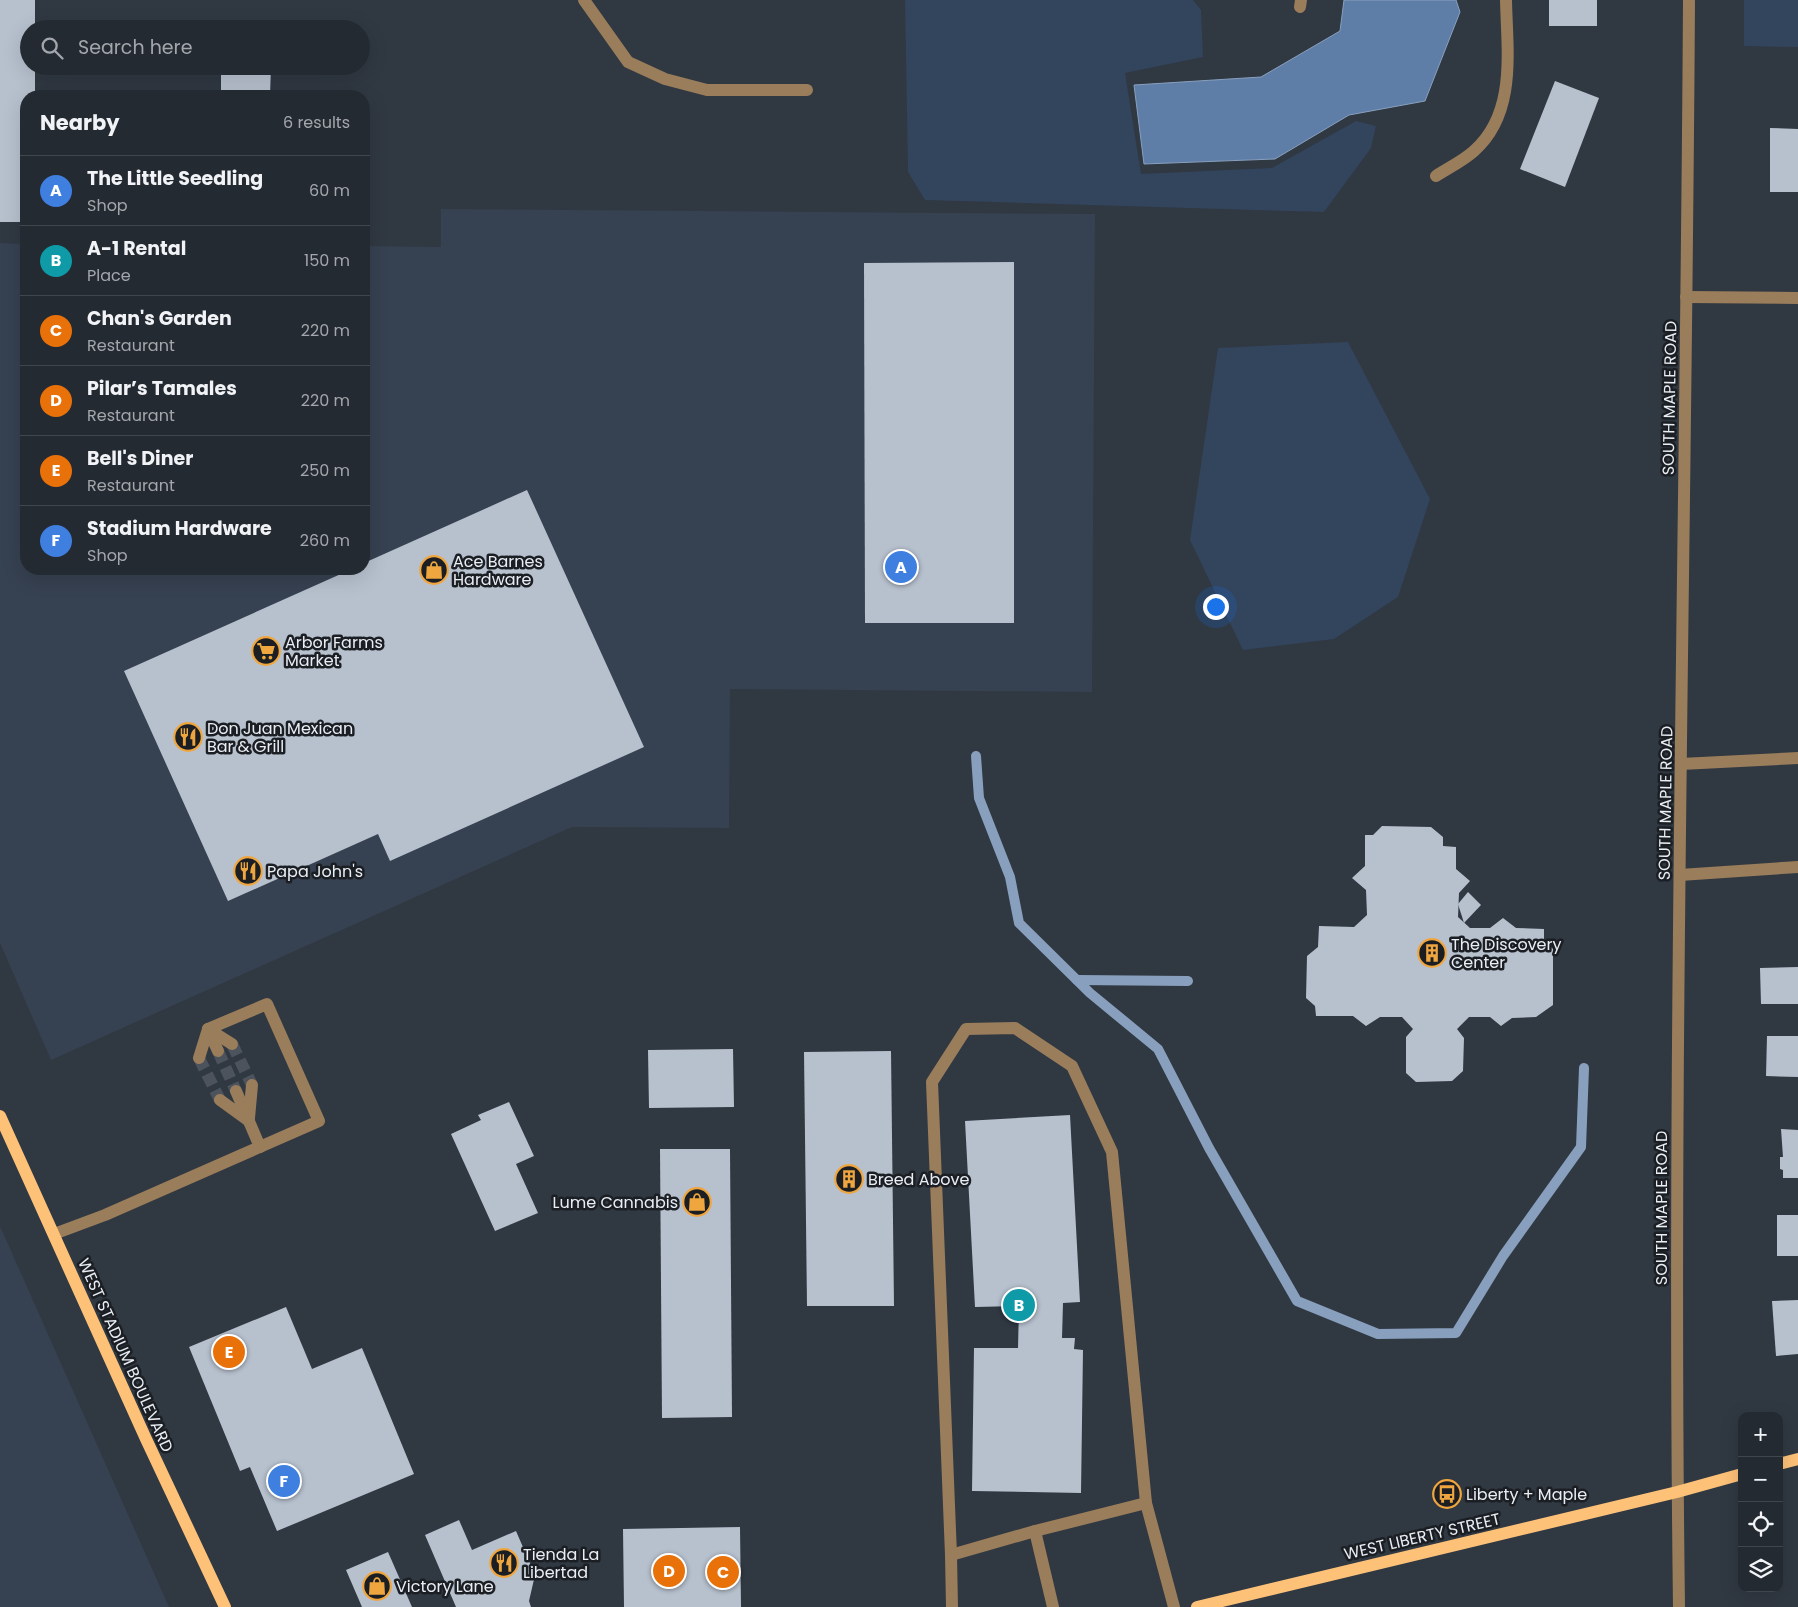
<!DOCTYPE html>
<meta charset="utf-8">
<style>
body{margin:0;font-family:Poppins,sans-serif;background:#30363e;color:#f1f3f6}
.controls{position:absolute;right:15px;bottom:15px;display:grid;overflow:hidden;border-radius:10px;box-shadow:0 5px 20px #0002}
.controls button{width:45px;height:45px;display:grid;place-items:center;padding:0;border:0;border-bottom:1px solid #41464d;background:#242a32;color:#f1f3f6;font:25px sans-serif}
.you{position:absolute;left:1215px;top:606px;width:18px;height:18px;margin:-12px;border:4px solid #fff;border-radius:50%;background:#1a73e8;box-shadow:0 0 0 8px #1a73e833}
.badge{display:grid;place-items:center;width:32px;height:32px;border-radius:50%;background:#8c9099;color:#fff;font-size:16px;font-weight:700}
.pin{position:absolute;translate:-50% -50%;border:2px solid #fff;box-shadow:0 1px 5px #0006}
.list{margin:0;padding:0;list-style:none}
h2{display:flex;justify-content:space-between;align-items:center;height:65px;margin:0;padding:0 20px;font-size:21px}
h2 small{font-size:16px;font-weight:400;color:#a3a7ac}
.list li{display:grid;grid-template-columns:32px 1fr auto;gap:15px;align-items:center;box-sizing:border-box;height:70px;padding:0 20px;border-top:1px solid #41464d}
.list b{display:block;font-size:19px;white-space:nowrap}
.list p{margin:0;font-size:16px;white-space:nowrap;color:#a3a7ac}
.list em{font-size:16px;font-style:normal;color:#a3a7ac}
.icon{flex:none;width:28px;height:28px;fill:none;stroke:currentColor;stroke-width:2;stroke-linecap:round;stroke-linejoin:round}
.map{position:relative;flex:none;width:1798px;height:1607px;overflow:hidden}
.search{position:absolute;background:#242a32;box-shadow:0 5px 20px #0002;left:20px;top:20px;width:350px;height:55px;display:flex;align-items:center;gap:12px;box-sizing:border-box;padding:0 18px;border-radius:28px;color:#a3a7ac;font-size:19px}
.panel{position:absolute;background:#242a32;box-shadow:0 5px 20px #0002;left:20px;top:90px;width:350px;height:485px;border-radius:20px}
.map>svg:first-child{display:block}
.built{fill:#364151}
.green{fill:#33445d}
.water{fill:#5f7ea7;stroke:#88a0be}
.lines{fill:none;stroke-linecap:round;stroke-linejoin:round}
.stream{stroke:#88a0be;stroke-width:10}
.building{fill:#b7c1ce}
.minor-tunnel{stroke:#4c535d;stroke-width:12;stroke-dasharray:12 6;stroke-linecap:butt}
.minor{stroke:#9a7d5b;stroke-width:12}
.major{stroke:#fdc178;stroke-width:12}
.labels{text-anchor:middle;stroke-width:5;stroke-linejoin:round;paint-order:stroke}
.street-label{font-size:16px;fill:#e9eef5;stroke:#1b1f24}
.poi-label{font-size:16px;fill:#e9eef5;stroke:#1b1f24;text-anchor:start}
</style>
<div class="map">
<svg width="1798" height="1607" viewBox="0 0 1798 1607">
<rect width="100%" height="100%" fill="#303842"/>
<g class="built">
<path d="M 441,209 L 1095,214 L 1092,692 L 730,689 L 729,828 L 572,827 L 51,1060 L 0,943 L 0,243 L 26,244 L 26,569 L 364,569 L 364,246 L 441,247 Z"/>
<path d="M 0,1226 L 169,1607 L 0,1607 Z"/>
</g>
<g class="green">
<path d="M 905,0 L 1193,0 L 1201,10 L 1203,57 L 1125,73 L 1141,174 L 1272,168 L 1356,121 L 1376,126 L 1371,148 L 1324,212 L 925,200 L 908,172 Z"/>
<path d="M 1744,0 L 1798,0 L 1798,47 L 1744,46 Z"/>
<path d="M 1348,342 L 1430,499 L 1398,597 L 1334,639 L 1243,650 L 1190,540 L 1218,348 Z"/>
</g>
<path class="water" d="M 1344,0 L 1456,0 L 1460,12 L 1425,101 L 1349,115 L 1275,159 L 1144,164 L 1134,85 L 1261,77 L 1340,31 Z"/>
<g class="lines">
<g class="stream">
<path d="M 976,756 L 979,798 L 1010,877 L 1019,923 L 1090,993 L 1158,1049 L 1209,1148 L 1297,1301 L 1378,1334 L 1456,1333 L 1503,1256 L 1581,1147 L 1584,1068"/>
<path d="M 1077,980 L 1188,981"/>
</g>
</g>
<g class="building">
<path d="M 0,0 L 35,0 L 35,29 L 29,29 L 29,66 L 35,66 L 35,96 L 26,96 L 26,222 L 0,222 Z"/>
<rect x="1549" y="0" width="48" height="26"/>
<path d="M 221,66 L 271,66 L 270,96 L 221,96 Z"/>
<path d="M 1555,81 L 1599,98 L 1565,187 L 1520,169 Z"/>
<path d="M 1770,128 L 1798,129 L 1798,192 L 1770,192 Z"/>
<path d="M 1014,262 L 1014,623 L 865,623 L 864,263 Z"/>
<path d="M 527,490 L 644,747 L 390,861 L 378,834 L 228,901 L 124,671 L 352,569 L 364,569 L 364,563 Z"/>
<path d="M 1382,826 L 1431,827 L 1443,837 L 1443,846 L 1456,847 L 1456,869 L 1470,881 L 1459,893 L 1458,917 L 1470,928 L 1490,928 L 1503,918 L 1516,928 L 1544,929 L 1544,941 L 1553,949 L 1553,1005 L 1536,1017 L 1512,1018 L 1501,1026 L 1490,1017 L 1469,1017 L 1457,1029 L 1464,1038 L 1463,1071 L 1452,1081 L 1416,1082 L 1406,1073 L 1406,1037 L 1413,1029 L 1402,1017 L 1380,1017 L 1366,1026 L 1353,1016 L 1316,1016 L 1315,1006 L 1306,998 L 1307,956 L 1318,947 L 1319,926 L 1354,927 L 1367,915 L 1366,890 L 1352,878 L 1365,866 L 1365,835 L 1373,835 Z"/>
<path d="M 1468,892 L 1481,905 L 1464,923 L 1458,904 Z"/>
<path d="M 1798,967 L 1798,1004 L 1761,1004 L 1760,968 Z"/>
<path d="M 1767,1036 L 1798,1036 L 1798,1077 L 1766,1076 Z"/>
<path d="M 733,1049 L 734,1107 L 649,1108 L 648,1050 Z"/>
<path d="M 891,1051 L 894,1306 L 807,1306 L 804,1052 Z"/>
<path d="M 509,1102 L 534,1156 L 516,1164 L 538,1213 L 495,1231 L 451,1134 L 481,1120 L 478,1115 Z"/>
<path d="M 1070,1115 L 1080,1302 L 1063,1303 L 1062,1338 L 1075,1338 L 1074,1349 L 1083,1350 L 1081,1493 L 972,1491 L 974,1348 L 1018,1348 L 1019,1306 L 975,1307 L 965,1121 Z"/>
<path d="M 1781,1129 L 1798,1130 L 1798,1178 L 1783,1178 L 1783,1170 L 1780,1169 L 1780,1157 L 1783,1157 Z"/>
<path d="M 660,1149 L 730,1149 L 732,1417 L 662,1418 Z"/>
<rect x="1777" y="1215" width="21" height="41"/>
<path d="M 1798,1300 L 1798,1354 L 1776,1356 L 1772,1301 Z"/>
<path d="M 286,1307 L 312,1369 L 362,1348 L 414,1474 L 277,1531 L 250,1467 L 240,1471 L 189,1347 Z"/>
<path d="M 459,1520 L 472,1550 L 516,1531 L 535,1575 L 529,1601 L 531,1607 L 456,1607 L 425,1535 Z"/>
<path d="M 740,1527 L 741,1607 L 624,1607 L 623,1529 Z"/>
<path d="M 388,1552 L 412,1607 L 362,1607 L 346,1570 Z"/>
</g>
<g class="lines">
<g class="minor-tunnel">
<path d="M 232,1044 L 252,1085"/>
<path d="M 218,1051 L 236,1091"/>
<path d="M 199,1058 L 220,1100"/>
</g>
<g class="minor">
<path d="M 584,0 L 628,62 L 665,79 L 707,90 L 807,90"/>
<path d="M 1300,7 L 1301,0"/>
<path d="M 1436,176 C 1448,168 1463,161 1474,151 C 1517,113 1507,51 1506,0"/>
<path d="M 1686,297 L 1798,298"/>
<path d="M 1681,764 L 1798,758"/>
<path d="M 1680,875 L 1798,867"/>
<path d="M 208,1029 L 232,1044"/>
<path d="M 208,1029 L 218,1051"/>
<path d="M 236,1091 L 260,1147"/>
<path d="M 220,1100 L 249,1121"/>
<path d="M 249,1118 L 252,1085"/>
<path d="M 54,1234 L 105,1215 L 319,1121 L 267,1004 L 208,1029 L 199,1058"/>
<path d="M 1035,1531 L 1053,1607"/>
<path d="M 951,1555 L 932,1082 L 966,1029 L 1015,1028 L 1072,1066 L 1112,1152 L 1146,1503"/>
<path d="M 952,1607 L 951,1555 L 1035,1531 L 1146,1503 L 1174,1607"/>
<path d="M 1679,1607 C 1672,1071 1686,536 1689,0"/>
</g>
<g class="major">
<path d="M 0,1116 L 146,1439 L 225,1607"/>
<path d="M 1779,1464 L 1798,1459"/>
<path d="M 1197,1607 L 1677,1492 L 1742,1474"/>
</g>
</g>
<defs>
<symbol id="shop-ring" viewBox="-11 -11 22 22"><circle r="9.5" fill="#1b1f24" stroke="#f0a63f" stroke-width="1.5"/><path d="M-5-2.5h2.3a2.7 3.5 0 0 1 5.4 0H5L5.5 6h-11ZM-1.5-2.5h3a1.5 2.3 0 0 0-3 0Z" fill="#f0a63f"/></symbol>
<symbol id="supermarket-ring" viewBox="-11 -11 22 22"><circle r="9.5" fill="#1b1f24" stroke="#f0a63f" stroke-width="1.5"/><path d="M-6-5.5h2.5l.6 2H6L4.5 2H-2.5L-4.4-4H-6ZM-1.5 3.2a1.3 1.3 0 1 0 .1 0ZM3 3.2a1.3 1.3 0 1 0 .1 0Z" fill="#f0a63f"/></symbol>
<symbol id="restaurant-ring" viewBox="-11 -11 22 22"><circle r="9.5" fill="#1b1f24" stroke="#f0a63f" stroke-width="1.5"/><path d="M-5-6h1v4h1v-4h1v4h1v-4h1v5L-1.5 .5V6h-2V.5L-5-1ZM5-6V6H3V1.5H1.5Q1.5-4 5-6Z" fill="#f0a63f"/></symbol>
<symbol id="building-ring" viewBox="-11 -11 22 22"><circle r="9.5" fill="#1b1f24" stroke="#f0a63f" stroke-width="1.5"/><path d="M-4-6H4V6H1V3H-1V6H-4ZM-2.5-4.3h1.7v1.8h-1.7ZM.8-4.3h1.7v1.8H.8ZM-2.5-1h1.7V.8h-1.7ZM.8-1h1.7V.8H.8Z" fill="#f0a63f"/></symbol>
<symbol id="bus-ring" viewBox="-11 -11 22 22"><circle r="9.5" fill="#1b1f24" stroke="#f0a63f" stroke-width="1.5"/><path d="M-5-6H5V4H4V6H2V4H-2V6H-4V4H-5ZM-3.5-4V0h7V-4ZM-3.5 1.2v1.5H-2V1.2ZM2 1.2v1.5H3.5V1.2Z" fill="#f0a63f"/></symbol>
</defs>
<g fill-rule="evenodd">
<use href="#shop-ring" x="418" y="554" width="32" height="32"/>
<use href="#supermarket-ring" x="250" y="635" width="32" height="32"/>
<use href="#restaurant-ring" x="172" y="721" width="32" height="32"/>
<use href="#restaurant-ring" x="232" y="855" width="32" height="32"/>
<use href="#building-ring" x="1416" y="937" width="32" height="32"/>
<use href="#building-ring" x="833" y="1163" width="32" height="32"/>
<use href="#shop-ring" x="681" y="1186" width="32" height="32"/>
<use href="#bus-ring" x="1431" y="1478" width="32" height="32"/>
<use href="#restaurant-ring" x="488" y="1547" width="32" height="32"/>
<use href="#shop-ring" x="361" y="1570" width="32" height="32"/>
</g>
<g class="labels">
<g class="street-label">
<text transform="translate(1669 398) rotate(-89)" y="6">SOUTH MAPLE ROAD</text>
<text transform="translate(1665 803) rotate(-89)" y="6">SOUTH MAPLE ROAD</text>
<text transform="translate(1661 1208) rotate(-90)" y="6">SOUTH MAPLE ROAD</text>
<text transform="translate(126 1355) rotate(66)" y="6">WEST STADIUM BOULEVARD</text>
<text transform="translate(1422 1536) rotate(-13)" y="6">WEST LIBERTY STREET</text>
</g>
<g class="poi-label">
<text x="453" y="567">Ace Barnes<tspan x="453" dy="18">Hardware</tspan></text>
<text x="285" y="648">Arbor Farms<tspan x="285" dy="18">Market</tspan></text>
<text x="207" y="734">Don Juan Mexican<tspan x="207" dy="18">Bar &amp; Grill</tspan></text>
<text x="267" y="877">Papa John's</text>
<text x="1451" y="950">The Discovery<tspan x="1451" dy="18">Center</tspan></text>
<text x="868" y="1185">Breed Above</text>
<text x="678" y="1208" text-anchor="end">Lume Cannabis</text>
<text x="1466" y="1500">Liberty + Maple</text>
<text x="523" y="1560">Tienda La<tspan x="523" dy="18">Libertad</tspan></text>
<text x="396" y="1592">Victory Lane</text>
</g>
</g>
</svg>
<div class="controls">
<button>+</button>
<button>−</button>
<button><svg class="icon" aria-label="locate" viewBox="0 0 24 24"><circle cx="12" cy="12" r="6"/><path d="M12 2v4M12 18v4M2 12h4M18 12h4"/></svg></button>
<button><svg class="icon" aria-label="layers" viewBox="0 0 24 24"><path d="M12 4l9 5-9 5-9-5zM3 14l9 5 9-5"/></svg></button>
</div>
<div class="you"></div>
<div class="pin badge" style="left:901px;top:567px;background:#3f7fe0">A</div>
<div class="pin badge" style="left:1019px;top:1305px;background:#0f9aa8">B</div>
<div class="pin badge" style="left:723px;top:1572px;background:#e8710a">C</div>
<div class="pin badge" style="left:669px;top:1571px;background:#e8710a">D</div>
<div class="pin badge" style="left:229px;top:1352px;background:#e8710a">E</div>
<div class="pin badge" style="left:284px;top:1481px;background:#3f7fe0">F</div>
<div class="search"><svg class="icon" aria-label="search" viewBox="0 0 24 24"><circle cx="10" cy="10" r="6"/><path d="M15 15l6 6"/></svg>Search here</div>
<section class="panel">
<h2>Nearby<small>6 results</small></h2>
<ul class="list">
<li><span class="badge" style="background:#3f7fe0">A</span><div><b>The Little Seedling</b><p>Shop</p></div><em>60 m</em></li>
<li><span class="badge" style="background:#0f9aa8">B</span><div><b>A-1 Rental</b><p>Place</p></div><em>150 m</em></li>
<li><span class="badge" style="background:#e8710a">C</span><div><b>Chan's Garden</b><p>Restaurant</p></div><em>220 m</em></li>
<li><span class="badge" style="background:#e8710a">D</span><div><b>Pilar’s Tamales</b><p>Restaurant</p></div><em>220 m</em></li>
<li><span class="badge" style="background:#e8710a">E</span><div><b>Bell's Diner</b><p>Restaurant</p></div><em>250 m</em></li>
<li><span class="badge" style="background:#3f7fe0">F</span><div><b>Stadium Hardware</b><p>Shop</p></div><em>260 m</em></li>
</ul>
</section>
</div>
